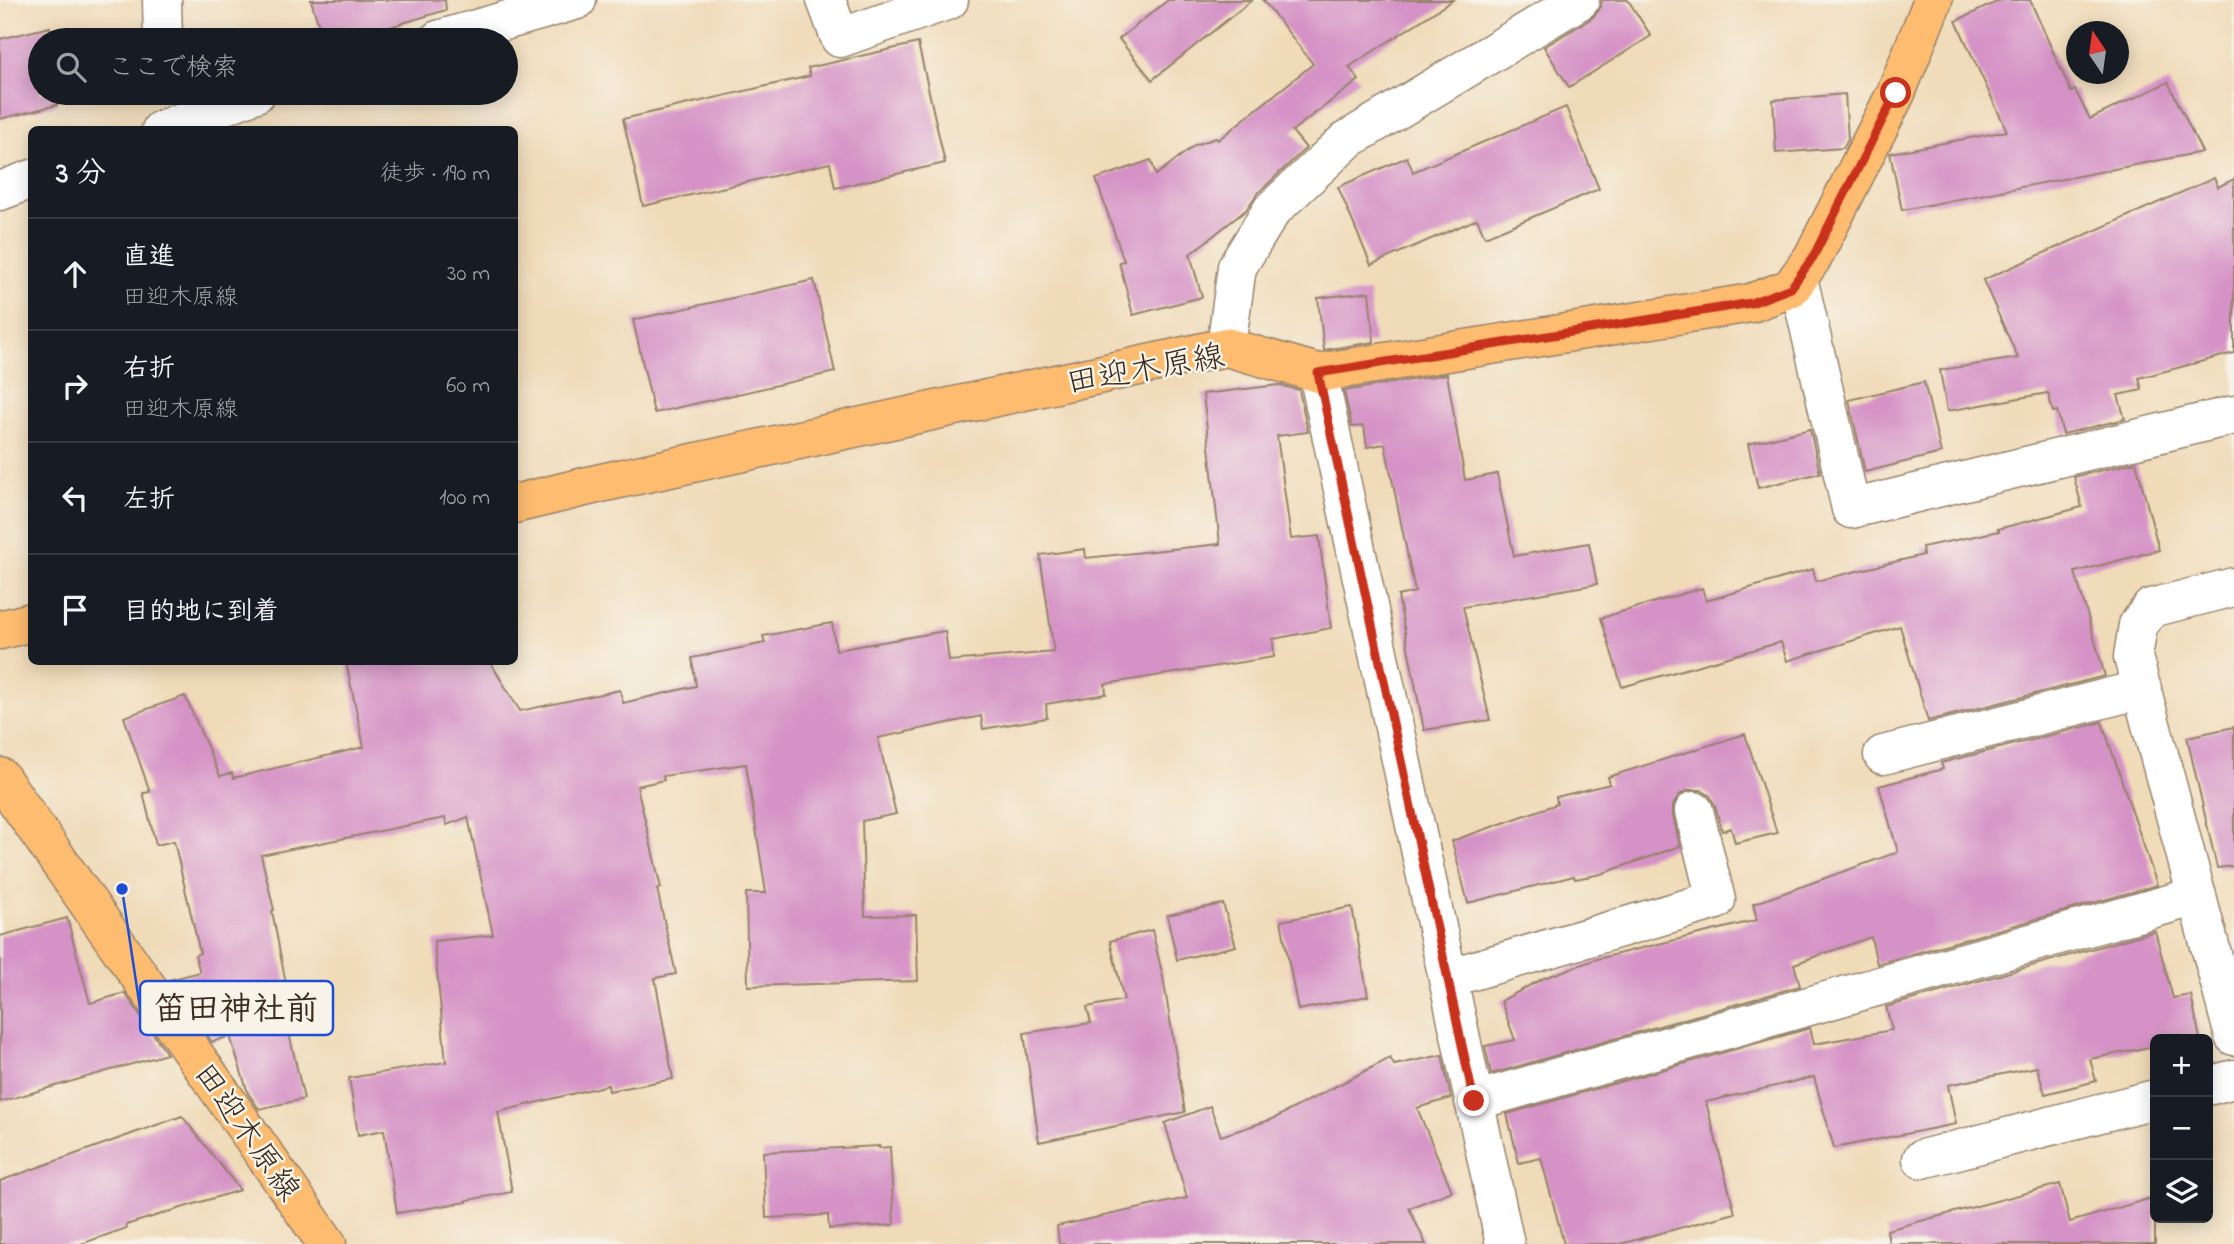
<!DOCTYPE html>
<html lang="ja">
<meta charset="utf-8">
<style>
body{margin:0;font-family:"Indie Flower","Klee One",sans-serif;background:#242831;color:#f1f3f6}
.controls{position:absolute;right:21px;bottom:21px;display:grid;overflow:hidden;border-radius:10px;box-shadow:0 4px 18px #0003}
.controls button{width:63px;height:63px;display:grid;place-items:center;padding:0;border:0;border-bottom:2px solid #363941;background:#171b24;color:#f1f3f6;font:35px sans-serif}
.compass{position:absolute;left:2066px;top:21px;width:63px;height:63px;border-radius:50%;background:#171b24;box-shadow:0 4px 18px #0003;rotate:347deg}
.stop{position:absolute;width:21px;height:21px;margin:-16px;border:5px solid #c8321e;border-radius:50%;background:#fff}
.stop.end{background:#c8321e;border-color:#fff;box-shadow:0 2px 7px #0008}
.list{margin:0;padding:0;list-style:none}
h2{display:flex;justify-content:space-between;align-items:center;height:91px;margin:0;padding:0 28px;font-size:30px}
h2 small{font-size:23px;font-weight:400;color:#9ea1a6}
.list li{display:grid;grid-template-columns:46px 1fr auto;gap:21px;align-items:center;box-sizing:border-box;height:112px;padding:0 28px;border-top:2px solid #363941}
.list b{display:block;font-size:26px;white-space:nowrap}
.list p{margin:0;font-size:23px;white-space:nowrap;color:#9ea1a6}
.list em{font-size:23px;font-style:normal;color:#9ea1a6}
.icon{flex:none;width:38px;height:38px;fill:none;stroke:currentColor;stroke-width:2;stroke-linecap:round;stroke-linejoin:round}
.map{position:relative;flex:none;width:2234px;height:1244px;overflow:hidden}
.search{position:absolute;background:#171b24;box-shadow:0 4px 18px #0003;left:28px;top:28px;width:490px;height:77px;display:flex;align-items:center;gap:18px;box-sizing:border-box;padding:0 24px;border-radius:38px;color:#9ea1a6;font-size:26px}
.panel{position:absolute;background:#171b24;box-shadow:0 4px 18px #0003;left:28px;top:126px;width:490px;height:539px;border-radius:10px}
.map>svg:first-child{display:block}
.building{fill:#d592c6}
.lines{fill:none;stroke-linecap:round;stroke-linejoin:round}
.minor-casing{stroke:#96826c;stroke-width:41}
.major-casing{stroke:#96826c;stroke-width:41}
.minor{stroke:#fff;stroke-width:38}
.major{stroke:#febc70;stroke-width:38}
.route{stroke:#c8321e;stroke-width:9}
.labels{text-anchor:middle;stroke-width:5;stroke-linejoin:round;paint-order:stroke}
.street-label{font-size:32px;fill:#3b2a1e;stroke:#f7f3e8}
.leader{fill:none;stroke:#1d4ed8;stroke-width:2.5}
.callout-dot{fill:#1d4ed8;stroke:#f7f3e8;stroke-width:2.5}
.callout{fill:#f7f3e8;stroke:#1d4ed8;stroke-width:2.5}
.callout-label{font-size:33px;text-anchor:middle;font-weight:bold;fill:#3b2a1e}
</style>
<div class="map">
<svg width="2234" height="1244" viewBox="0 0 2234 1244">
<rect width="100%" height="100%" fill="#f7f3e8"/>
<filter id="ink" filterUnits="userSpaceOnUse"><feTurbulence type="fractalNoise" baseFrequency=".0143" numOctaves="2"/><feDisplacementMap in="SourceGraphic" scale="14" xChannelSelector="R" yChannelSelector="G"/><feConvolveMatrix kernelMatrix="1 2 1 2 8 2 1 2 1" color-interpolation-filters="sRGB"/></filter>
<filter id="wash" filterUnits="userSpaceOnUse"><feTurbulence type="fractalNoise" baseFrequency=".00686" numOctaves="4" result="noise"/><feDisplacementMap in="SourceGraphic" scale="28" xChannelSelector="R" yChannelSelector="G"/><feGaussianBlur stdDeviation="1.57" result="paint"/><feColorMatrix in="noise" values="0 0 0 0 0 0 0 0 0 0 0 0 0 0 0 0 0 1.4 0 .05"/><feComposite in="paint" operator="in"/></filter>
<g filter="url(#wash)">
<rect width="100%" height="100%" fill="#f0dbb9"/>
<g id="blocks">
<g class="building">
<path d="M 311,0 L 445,0 L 446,10 L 347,40 L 323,40 Z"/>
<path d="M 1168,0 L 1252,0 L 1152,80 L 1119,39 Z"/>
<path d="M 1263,0 L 1453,0 L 1349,67 L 1359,80 L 1292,131 L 1306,148 L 1257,194 L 1246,210 L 1190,254 L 1202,297 L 1133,315 L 1119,262 L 1124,261 L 1096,179 L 1151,160 L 1156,175 L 1195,145 L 1216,138 L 1218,140 L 1313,64 Z"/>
<path d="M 1602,0 L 1628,0 L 1651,36 L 1569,87 L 1544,47 L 1592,18 L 1599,10 Z"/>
<path d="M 2001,0 L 2030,0 L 2071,92 L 2075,90 L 2090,119 L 2168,82 L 2202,152 L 1902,210 L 1890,153 L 2007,131 L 1956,21 Z"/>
<path d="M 50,27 L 51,40 L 40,40 L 40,93 L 56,93 L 57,105 L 0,119 L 0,39 Z"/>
<path d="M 918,43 L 945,163 L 835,188 L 830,163 L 643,206 L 623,119 L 810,76 L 808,68 Z"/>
<path d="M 1845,94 L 1848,139 L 1843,148 L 1776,153 L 1773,100 Z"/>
<path d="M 1566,107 L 1599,189 L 1485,237 L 1477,219 L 1371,265 L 1338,187 L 1407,157 L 1413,172 Z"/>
<path d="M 2214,178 L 2218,187 L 2234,179 L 2234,353 L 2139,378 L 2142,390 L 2118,395 L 2125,419 L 2063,434 L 2057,411 L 2053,412 L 2048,393 L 1947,411 L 1940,370 L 2018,358 L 1983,280 Z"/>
<path d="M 814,280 L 835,372 L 654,413 L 633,320 Z"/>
<path d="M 1369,292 L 1374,342 L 1324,350 L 1318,298 Z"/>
<path d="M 1447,374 L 1465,480 L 1497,474 L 1514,556 L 1589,543 L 1597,584 L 1463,607 L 1490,720 L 1424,730 L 1398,596 L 1415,592 L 1385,444 L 1367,447 L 1364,426 L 1352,427 L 1344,391 Z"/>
<path d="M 1924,382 L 1941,453 L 1865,472 L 1849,400 Z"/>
<path d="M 1279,385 L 1299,390 L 1308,432 L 1277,436 L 1291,539 L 1319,536 L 1331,628 L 1273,639 L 1274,657 L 1105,684 L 1106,694 L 1046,704 L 1047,718 L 983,729 L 981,716 L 878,738 L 896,814 L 862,821 L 865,916 L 916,915 L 918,981 L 748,986 L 746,893 L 766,893 L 746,764 L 663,776 L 664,780 L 637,786 L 661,888 L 657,889 L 676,974 L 655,978 L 673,1079 L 609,1091 L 608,1085 L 498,1112 L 512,1192 L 467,1200 L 467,1202 L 397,1213 L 384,1130 L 358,1135 L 349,1078 L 446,1062 L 434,941 L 493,935 L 468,817 L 447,825 L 445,818 L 261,855 L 274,910 L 272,911 L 291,1010 L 284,1011 L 304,1099 L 259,1109 L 248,1093 L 230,1036 L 212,1042 L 169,980 L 200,972 L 195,955 L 200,953 L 174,841 L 156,845 L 143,793 L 150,792 L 124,717 L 185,696 L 220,776 L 232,773 L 233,778 L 364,747 L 346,662 L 490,662 L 520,711 L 620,690 L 623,703 L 696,686 L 692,658 L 765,643 L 763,636 L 832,623 L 836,650 L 945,631 L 949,661 L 1054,652 L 1040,555 L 1085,549 L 1086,558 L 1220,544 L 1203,394 Z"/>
<path d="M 1810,429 L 1820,473 L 1758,488 L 1748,444 Z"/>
<path d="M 2136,462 L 2159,550 L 2075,572 L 2105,676 L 1928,721 L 1900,626 L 1787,661 L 1781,642 L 1622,687 L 1601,618 L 1702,588 L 1706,601 L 1813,569 L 1816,581 L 1923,555 L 1922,547 L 1999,531 L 1998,529 L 2082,507 L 2074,477 Z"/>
<path d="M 2102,722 L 2157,885 L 1877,964 L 1871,937 L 1794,964 L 1800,986 L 1491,1074 L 1485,1046 L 1515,1040 L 1501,1001 L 1544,978 L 1597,959 L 1757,920 L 1753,904 L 1898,852 L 1879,786 L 1943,769 L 1941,763 Z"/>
<path d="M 2234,727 L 2234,866 L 2217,868 L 2187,737 Z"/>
<path d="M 1745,734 L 1777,833 L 1735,843 L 1731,828 L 1722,831 L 1715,806 L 1710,796 L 1701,790 L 1689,790 L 1679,795 L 1673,806 L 1673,816 L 1680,846 L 1601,874 L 1575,879 L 1574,876 L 1468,903 L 1452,841 L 1557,804 L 1556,797 L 1610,784 L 1608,777 Z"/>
<path d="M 1223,904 L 1236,946 L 1177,960 L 1167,915 Z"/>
<path d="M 1352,907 L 1368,996 L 1298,1010 L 1281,921 Z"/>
<path d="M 67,918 L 90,1003 L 125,993 L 167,1054 L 0,1102 L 0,936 Z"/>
<path d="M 1152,930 L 1163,977 L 1185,1112 L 1039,1142 L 1024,1033 L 1091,1023 L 1087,1007 L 1124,1000 L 1110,941 Z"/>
<path d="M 2155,931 L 2173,998 L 2191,995 L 2200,1039 L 2155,1039 L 2155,1046 L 2090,1059 L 2096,1081 L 2045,1094 L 2037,1067 L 1948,1085 L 1956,1124 L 1834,1148 L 1814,1077 L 1706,1102 L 1735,1213 L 1620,1244 L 1564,1244 L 1541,1158 L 1519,1163 L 1507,1114 L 1810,1028 L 1814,1044 L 1892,1030 L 1886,1007 Z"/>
<path d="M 1442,1055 L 1451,1098 L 1417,1108 L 1452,1191 L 1409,1208 L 1426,1244 L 1059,1244 L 1057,1226 L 1187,1198 L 1165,1123 L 1210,1106 L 1221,1136 L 1273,1119 L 1390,1058 L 1394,1065 Z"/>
<path d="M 182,1116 L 240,1190 L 126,1225 L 127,1228 L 81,1244 L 0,1244 L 0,1181 Z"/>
<path d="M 879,1146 L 879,1148 L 890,1147 L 894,1225 L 829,1229 L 828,1215 L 766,1218 L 763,1152 Z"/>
<path d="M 2060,1184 L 2070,1222 L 2155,1197 L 2155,1244 L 1889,1244 L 1887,1230 Z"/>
</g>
</g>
</g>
<g filter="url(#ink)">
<use href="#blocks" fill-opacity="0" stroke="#96826c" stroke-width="2"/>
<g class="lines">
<defs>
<g id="minor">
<path d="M 162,0 L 163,40"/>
<path d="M 826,0 L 840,38 L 949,0"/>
<path d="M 438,40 L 577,0"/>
<path d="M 161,130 L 256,93"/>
<path d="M 0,191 L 32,179"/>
<path d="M 1798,278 L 1851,509 L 2234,415"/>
<path d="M 1226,347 L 1237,267 L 1272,210 L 1347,140 L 1580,0"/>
<path d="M 1318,373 L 1505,1244"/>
<path d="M 2234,587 L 2151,608 L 2138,625 L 2133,657 L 2234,1036"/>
<path d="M 1883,755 L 2142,689"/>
<path d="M 1448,978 L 1716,900 L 1694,811"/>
<path d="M 2208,1086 L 2234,1079"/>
<path d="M 1474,1101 L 2197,896"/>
<path d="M 1922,1159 L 2155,1099"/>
</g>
<g id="major">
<path d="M 514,504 L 601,483 L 1226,347 L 1318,373 L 1751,303 L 1791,288 L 1813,257 L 1896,93 L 1933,0"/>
<path d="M 0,630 L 32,622"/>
<path d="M 0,777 L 327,1244"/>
</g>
</defs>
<use href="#minor" class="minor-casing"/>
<use href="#major" class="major-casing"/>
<use href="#minor" class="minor"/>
<use href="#major" class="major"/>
</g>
</g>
<g class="lines" filter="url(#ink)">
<path class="route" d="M 1474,1101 L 1318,373 L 1751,303 L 1791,288 L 1813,257 L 1896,93"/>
</g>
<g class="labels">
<g class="street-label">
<text transform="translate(1145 368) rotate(-10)" y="11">田迎木原線</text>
<text transform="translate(248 1131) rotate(55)" y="11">田迎木原線</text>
</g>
</g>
<path class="leader" d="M122 889L140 1008"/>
<circle class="callout-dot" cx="122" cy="889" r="7"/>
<rect class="callout" x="140" y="981" width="193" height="54" rx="7"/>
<g class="callout-label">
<text x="236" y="1019">笛田神社前</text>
</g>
</svg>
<div class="controls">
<button>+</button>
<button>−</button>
<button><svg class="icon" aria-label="layers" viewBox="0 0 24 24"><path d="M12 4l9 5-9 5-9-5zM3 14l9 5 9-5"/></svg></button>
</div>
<svg class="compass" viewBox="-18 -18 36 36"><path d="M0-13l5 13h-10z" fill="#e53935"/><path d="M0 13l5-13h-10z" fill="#9ea1a6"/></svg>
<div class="stop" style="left:1896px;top:93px"></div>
<div class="stop end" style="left:1474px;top:1101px"></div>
<div class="search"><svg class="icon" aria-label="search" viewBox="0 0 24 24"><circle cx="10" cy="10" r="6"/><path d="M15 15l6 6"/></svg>ここで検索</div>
<section class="panel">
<h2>3 分<small>徒歩 · 190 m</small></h2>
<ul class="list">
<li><svg class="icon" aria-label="ahead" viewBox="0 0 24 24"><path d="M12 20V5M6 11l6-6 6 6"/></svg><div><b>直進</b><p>田迎木原線</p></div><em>30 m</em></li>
<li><svg class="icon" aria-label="right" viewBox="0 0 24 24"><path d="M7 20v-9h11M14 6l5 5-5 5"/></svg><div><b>右折</b><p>田迎木原線</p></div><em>60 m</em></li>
<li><svg class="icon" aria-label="left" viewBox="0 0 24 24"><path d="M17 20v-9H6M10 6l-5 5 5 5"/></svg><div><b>左折</b></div><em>100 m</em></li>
<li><svg class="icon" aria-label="arrive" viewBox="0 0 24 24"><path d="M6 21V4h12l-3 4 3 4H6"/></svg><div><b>目的地に到着</b></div></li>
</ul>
</section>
</div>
